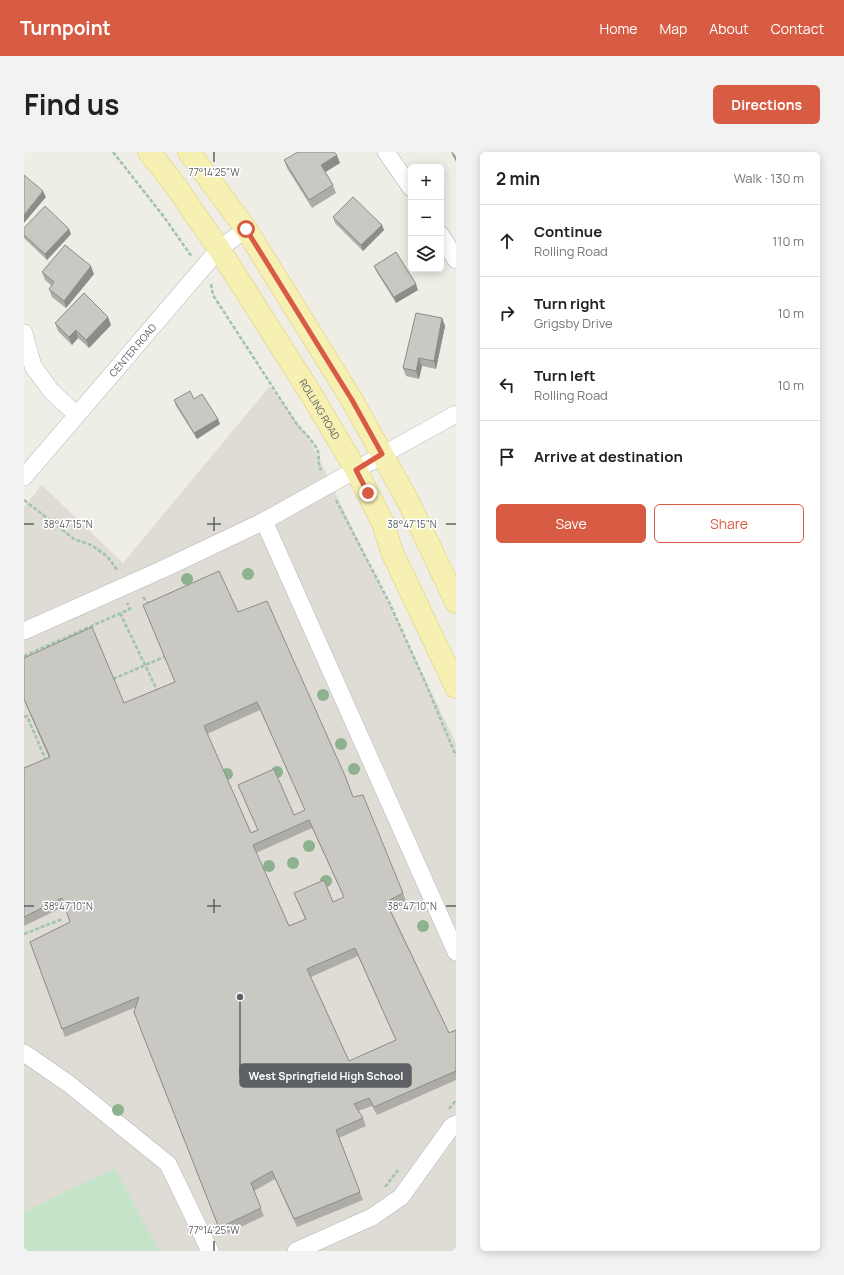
<!DOCTYPE html>
<meta charset="utf-8">
<style>
body{margin:0;font-family:Manrope,sans-serif;background:#f2f2f2;color:#222}
.controls{position:absolute;right:12px;top:12px;display:grid;overflow:hidden;border-radius:6px;box-shadow:0 2px 10px #0003}
.controls button{width:36px;height:36px;display:grid;place-items:center;padding:0;border:0;border-bottom:1px solid #e0e0e0;background:#fff;color:#222;font:20px sans-serif}
.stop{position:absolute;width:12px;height:12px;margin:-9px;border:3px solid #d75c43;border-radius:50%;background:#fff}
.stop.end{background:#d75c43;border-color:#fff;box-shadow:0 1px 4px #0008}
.list{margin:0;padding:0;list-style:none}
h2{display:flex;justify-content:space-between;align-items:center;height:52px;margin:0;padding:0 16px;font-size:17px}
h2 small{font-size:13px;font-weight:400;color:#767676}
.list li{display:grid;grid-template-columns:26px 1fr auto;gap:12px;align-items:center;box-sizing:border-box;height:72px;padding:0 16px;border-top:1px solid #e0e0e0}
.list b{display:block;font-size:15px;white-space:nowrap}
.list p{margin:0;font-size:13px;white-space:nowrap;color:#767676}
.list em{font-size:13px;font-style:normal;color:#767676}
.actions{display:flex;gap:8px;padding:12px 16px}
.actions a{flex:1;padding:9px 0;border:1px solid #d75c43;border-radius:6px;text-align:center;font-size:14px;color:#d75c43}
.actions .main{background:#d75c43;color:#fff}
.icon{flex:none;width:22px;height:22px;fill:none;stroke:currentColor;stroke-width:2;stroke-linecap:round;stroke-linejoin:round}
.map{position:relative;flex:none;width:432px;height:1099px;overflow:hidden;border-radius:6px}
header{display:flex;align-items:center;gap:24px;box-sizing:border-box;height:56px;padding:0 20px;background:#d75c43;color:#fff}
header strong{font-size:19px}
nav{display:flex;gap:22px;margin-inline-start:auto;font-size:14px}
.intro{display:flex;align-items:center;justify-content:space-between;box-sizing:border-box;height:96px;padding:0 24px}
h1{margin:0;font-size:28px}
.button{padding:10px 18px;border-radius:6px;background:#d75c43;color:#fff;font-size:14px;font-weight:700}
main{display:flex;gap:24px;padding:0 24px}
aside{flex:1;background:#fff;border-radius:6px;box-shadow:0 2px 10px #0003}
.map>svg:first-child{display:block}
.education{fill:#dedcd4}
.green{fill:#c5e3c8}
.lines{fill:none;stroke-linecap:round;stroke-linejoin:round}
.minor-casing{stroke:#b3b5b9;stroke-width:18}
.major-casing{stroke:#e2cb6a;stroke-width:23}
.path{stroke:#9fc3ac;stroke-width:2.5;stroke-dasharray:4 2;stroke-linecap:butt}
.minor{stroke:#fff;stroke-width:17}
.major{stroke:#f6f1b2;stroke-width:22}
.tree{fill:#8eb28f}
.wall{fill:#adaca7;fill-rule:evenodd}
.shaded-wall{fill:#8d8c88}
.building{fill:#c9c8c2;stroke:#8d8c88;fill-rule:evenodd}
.route{stroke:#d75c43;stroke-width:5}
.ticks{fill:none;stroke:#5d6064;stroke-width:1.5}
.labels{text-anchor:middle;stroke-width:3;stroke-linejoin:round;paint-order:stroke}
.street-label{font-size:10px;fill:#5d6064;stroke:#fff}
.ticks-label{font-size:10px;text-anchor:middle;fill:#5d6064;stroke:#fff;stroke-width:3;stroke-linejoin:round;paint-order:stroke}
.leader{fill:none;stroke:#5d6064;stroke-width:1.5}
.callout-dot{fill:#5d6064;stroke:#fff;stroke-width:1.5}
.callout{fill:#5d6064;stroke:#5d6064;stroke-width:1.5}
.callout-label{font-size:11px;text-anchor:middle;font-weight:bold;fill:#fff}
</style>
<header>
<strong>Turnpoint</strong>
<nav><a>Home</a><a>Map</a><a>About</a><a>Contact</a></nav>
</header>
<div class="intro"><h1>Find us</h1><a class="button">Directions</a></div>
<main>
<div class="map">
<svg width="432" height="1099" viewBox="0 0 432 1099">
<rect width="100%" height="100%" fill="#eeede6"/>
<path class="education" d="M 246,234 L 285,286 L 432,591 L 432,1099 L 0,1099 L 0,355 L 18,333 L 99,411 Z"/>
<path class="green" d="M 91,1016 L 135,1099 L 0,1099 L 0,1060 Z"/>
<g class="lines">
<defs>
<g id="minor">
<path d="M 362,0 L 387,36"/>
<path d="M 417,83 L 432,108"/>
<path d="M 0,181 L 9,214 L 27,239 L 53,263"/>
<path id="s1" d="M 0,325 L 195,97 L 222,77"/>
<path d="M 240,369 L 432,800"/>
<path d="M 0,479 L 137,418 L 240,369 L 432,262"/>
<path d="M 0,901 L 45,932 L 144,1012 L 186,1099"/>
<path d="M 272,1099 L 348,1065 L 377,1045 L 428,974 L 432,972"/>
</g>
<g id="major">
<path id="s2" d="M 125,0 L 151,33 L 195,97 L 287,242 L 332,318 L 359,371 L 368,400 L 432,535"/>
<path d="M 165,0 L 222,77 L 328,248 L 385,351 L 432,450"/>
</g>
</defs>
<use href="#minor" class="minor-casing"/>
<use href="#major" class="major-casing"/>
<g class="path">
<path d="M 89,0 L 140,65 L 168,105"/>
<path d="M 187,132 L 189,143 L 272,271 C 279,280 290,289 294,300 C 296,306 293,312 297,318"/>
<path d="M 0,348 L 50,387 L 67,393 L 83,404 L 94,419"/>
<path d="M 312,348 L 365,450 L 402,532 L 432,604"/>
<path d="M 119,445 L 126,453"/>
<path d="M 96,461 L 134,540"/>
<path d="M 0,504 L 106,457 L 103,451"/>
<path d="M 89,527 L 140,505"/>
<path d="M 0,565 L 3,564 L 21,606"/>
<path d="M 0,782 L 38,767"/>
<path d="M 425,957 L 432,948"/>
<path d="M 361,1035 L 374,1018"/>
</g>
<use href="#minor" class="minor"/>
<use href="#major" class="major"/>
</g>
<g class="tree">
<circle cx="224" cy="422" r="6"/>
<circle cx="163" cy="427" r="6"/>
<circle cx="299" cy="543" r="6"/>
<circle cx="317" cy="592" r="6"/>
<circle cx="330" cy="617" r="6"/>
<circle cx="253" cy="620" r="6"/>
<circle cx="203" cy="622" r="6"/>
<circle cx="285" cy="694" r="6"/>
<circle cx="269" cy="711" r="6"/>
<circle cx="245" cy="714" r="6"/>
<circle cx="302" cy="729" r="6"/>
<circle cx="399" cy="774" r="6"/>
<circle cx="94" cy="958" r="6"/>
</g>
<g class="wall">
<path d="M 427,0 L 432,0 L 432,10 Z"/>
<path d="M 260,8 L 316,11 L 301,20 L 309,33 L 312,41 L 288,56 L 263,16 Z"/>
<path d="M 309,65 L 360,78 L 339,99 L 311,71 Z"/>
<path d="M 0,76 L 47,82 L 23,108 L 0,86 Z"/>
<path d="M 350,114 L 394,138 L 372,151 L 352,119 Z"/>
<path d="M 18,120 L 70,122 L 42,156 L 28,145 L 25,137 L 28,134 L 21,128 Z"/>
<path d="M 418,166 L 421,174 L 412,217 L 398,214 L 395,227 L 382,224 L 379,216 Z"/>
<path d="M 31,171 L 87,173 L 65,196 L 54,186 L 48,193 L 34,179 Z"/>
<path d="M 170,247 L 196,272 L 173,287 L 152,254 L 150,248 Z"/>
<path d="M 119,453 L 214,460 L 329,645 L 379,741 L 382,749 L 366,757 L 425,881 L 432,878 L 432,928 L 353,963 L 348,954 L 334,959 L 339,966 L 342,974 L 315,986 L 339,1048 L 273,1075 L 251,1027 L 230,1039 L 240,1064 L 198,1084 L 113,868 L 112,855 L 41,885 L 6,790 L 46,770 L 41,754 L 0,774 L 0,616 L 25,606 L 0,548 L 0,506 L 100,551 L 151,530 ZM 236,558 L 281,658 L 270,663 L 214,633 L 234,678 L 227,681 L 183,582 ZM 288,676 L 320,745 L 309,750 L 270,741 L 281,767 L 265,774 L 232,701 ZM 334,804 L 372,888 L 325,909 L 287,825 Z"/>
</g>
<g class="shaded-wall">
<path d="M 313,3 L 316,11 L 300,21 L 297,13 Z"/>
<path d="M 19,39 L 22,45 L 0,71 L 0,63 Z"/>
<path d="M 358,73 L 360,78 L 339,99 L 337,93 Z"/>
<path d="M 45,77 L 47,82 L 23,108 L 21,102 Z"/>
<path d="M 67,114 L 70,122 L 42,156 L 40,149 Z"/>
<path d="M 392,132 L 394,138 L 372,151 L 370,145 Z"/>
<path d="M 84,165 L 87,173 L 65,196 L 62,188 Z"/>
<path d="M 418,166 L 421,174 L 412,217 L 410,209 Z"/>
<path d="M 52,178 L 54,186 L 48,193 L 45,185 Z"/>
<path d="M 395,206 L 398,214 L 395,227 L 392,219 Z"/>
<path d="M 194,267 L 196,272 L 173,287 L 170,281 Z"/>
</g>
<g class="building">
<path d="M 274,0 L 310,0 L 313,3 L 297,13 L 309,33 L 285,48 L 260,8 Z"/>
<path d="M 428,0 L 432,0 L 432,8 Z"/>
<path d="M 0,23 L 19,39 L 0,63 Z"/>
<path d="M 329,45 L 358,73 L 337,93 L 309,65 Z"/>
<path d="M 21,54 L 45,77 L 21,102 L 0,83 L 0,76 Z"/>
<path d="M 41,93 L 67,114 L 40,149 L 25,137 L 30,130 L 18,120 Z"/>
<path d="M 372,100 L 392,132 L 370,145 L 350,114 Z"/>
<path d="M 60,141 L 84,165 L 62,188 L 52,178 L 45,185 L 31,171 Z"/>
<path d="M 392,161 L 418,166 L 410,209 L 395,206 L 392,219 L 379,216 Z"/>
<path d="M 166,239 L 170,247 L 178,242 L 194,267 L 170,281 L 150,248 Z"/>
<path d="M 195,419 L 214,460 L 243,449 L 322,626 L 329,645 L 339,643 L 379,741 L 362,750 L 425,881 L 432,878 L 432,919 L 350,955 L 345,946 L 330,952 L 339,966 L 312,978 L 336,1040 L 270,1067 L 248,1019 L 227,1031 L 237,1056 L 195,1076 L 110,860 L 115,845 L 38,877 L 6,790 L 46,770 L 38,746 L 0,765 L 0,616 L 26,605 L 0,547 L 0,506 L 68,475 L 100,551 L 151,530 L 119,453 ZM 233,550 L 281,658 L 270,663 L 250,617 L 214,633 L 234,678 L 227,681 L 180,574 ZM 285,668 L 320,745 L 309,750 L 300,728 L 270,741 L 282,767 L 265,774 L 229,693 ZM 331,796 L 372,888 L 325,909 L 283,817 Z"/>
</g>
<g class="lines">
<path class="route" d="M 222,77 L 328,248 L 358,302 L 332,318 L 344,341"/>
</g>
<path class="ticks" d="M 190,0 L 190,10M 190,365 L 190,379M 0,372 L 10,372M 183,372 L 197,372M 422,372 L 432,372M 190,747 L 190,761M 0,754 L 10,754M 183,754 L 197,754M 422,754 L 432,754M 190,1089 L 190,1099"/>
<g class="labels">
<g class="street-label">
<text dy="4" stroke="none"><textPath href="#s1" startOffset="167">CENTER ROAD</textPath></text>
<text dy="4" stroke="none"><textPath href="#s2" startOffset="309">ROLLING ROAD</textPath></text>
</g>
</g>
<g class="ticks-label">
<text x="190" y="24">77°14'25"W</text>
<text x="44" y="376">38°47'15"N</text>
<text x="388" y="376">38°47'15"N</text>
<text x="44" y="758">38°47'10"N</text>
<text x="388" y="758">38°47'10"N</text>
<text x="190" y="1082">77°14'25"W</text>
</g>
<path class="leader" d="M216 845L216 924"/>
<circle class="callout-dot" cx="216" cy="845" r="4"/>
<rect class="callout" x="216" y="912" width="171" height="23" rx="4"/>
<g class="callout-label">
<text x="302" y="928">West Springfield High School</text>
</g>
</svg>
<div class="controls">
<button>+</button>
<button>−</button>
<button><svg class="icon" aria-label="layers" viewBox="0 0 24 24"><path d="M12 4l9 5-9 5-9-5zM3 14l9 5 9-5"/></svg></button>
</div>
<div class="stop" style="left:222px;top:77px"></div>
<div class="stop end" style="left:344px;top:341px"></div>
</div>
<aside>
<h2>2 min<small>Walk · 130 m</small></h2>
<ul class="list">
<li><svg class="icon" aria-label="ahead" viewBox="0 0 24 24"><path d="M12 20V5M6 11l6-6 6 6"/></svg><div><b>Continue</b><p>Rolling Road</p></div><em>110 m</em></li>
<li><svg class="icon" aria-label="right" viewBox="0 0 24 24"><path d="M7 20v-9h11M14 6l5 5-5 5"/></svg><div><b>Turn right</b><p>Grigsby Drive</p></div><em>10 m</em></li>
<li><svg class="icon" aria-label="left" viewBox="0 0 24 24"><path d="M17 20v-9H6M10 6l-5 5 5 5"/></svg><div><b>Turn left</b><p>Rolling Road</p></div><em>10 m</em></li>
<li><svg class="icon" aria-label="arrive" viewBox="0 0 24 24"><path d="M6 21V4h12l-3 4 3 4H6"/></svg><div><b>Arrive at destination</b></div></li>
</ul>
<div class="actions"><a class="main">Save</a><a>Share</a></div>
</aside>
</main>
